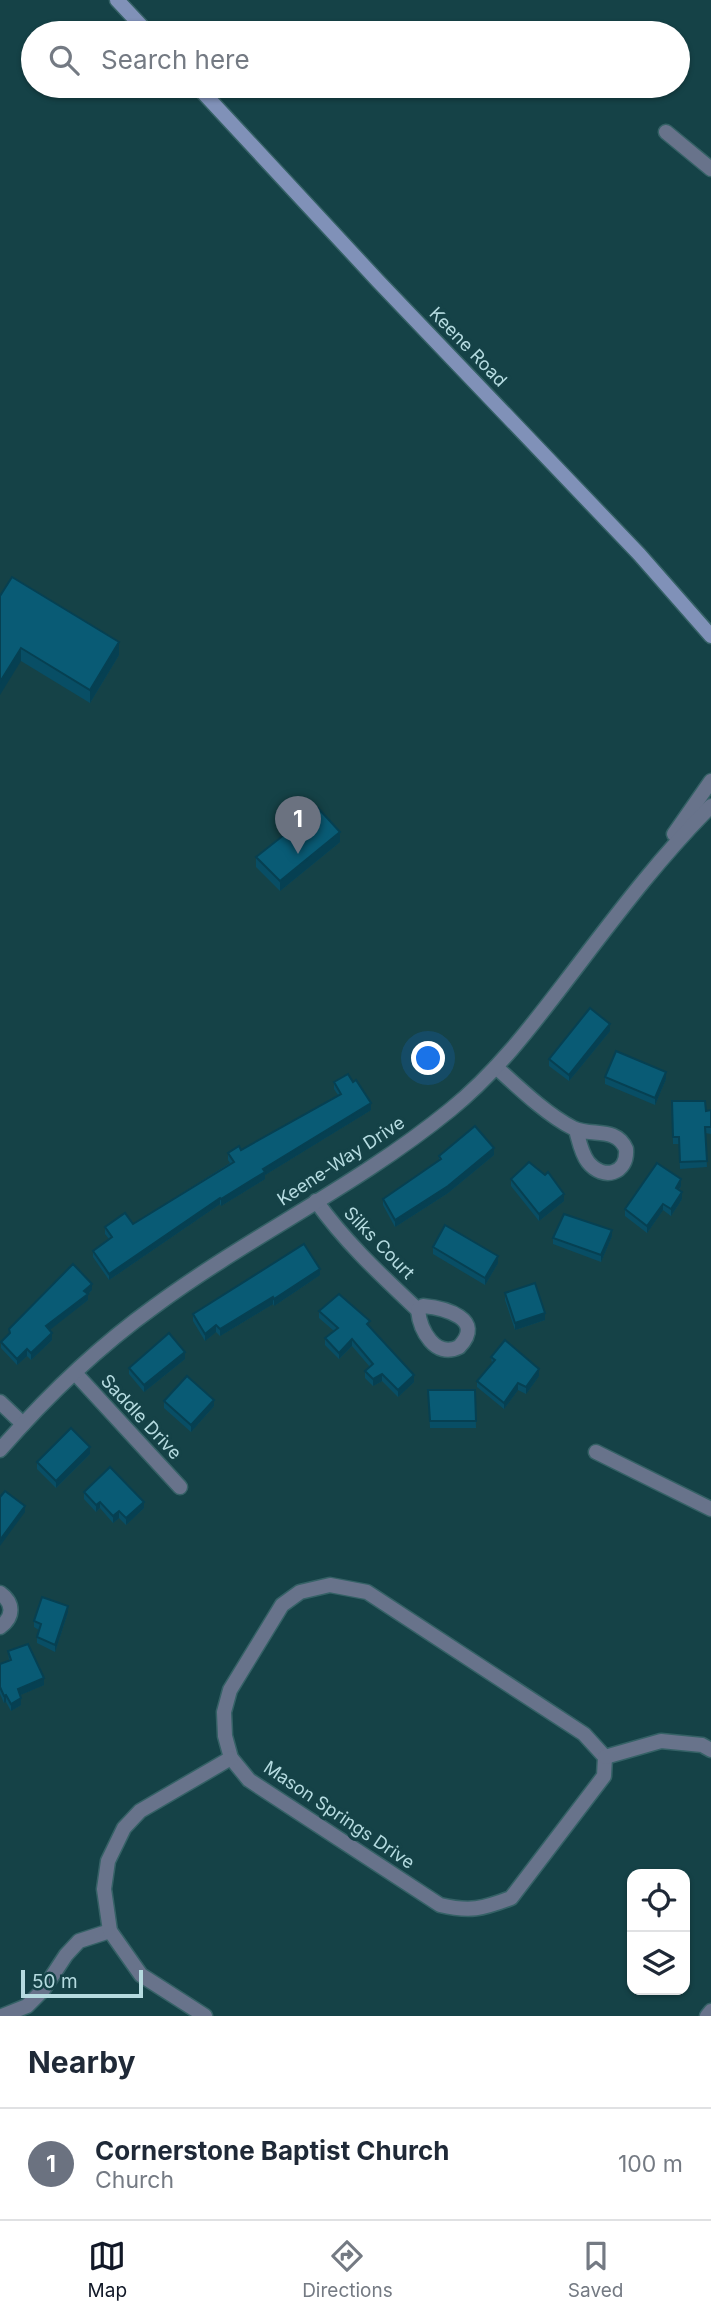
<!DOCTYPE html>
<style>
body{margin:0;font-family:Inter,sans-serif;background:#f2f2f3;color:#1f2937}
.controls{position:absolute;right:21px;bottom:21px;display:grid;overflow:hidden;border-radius:14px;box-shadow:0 2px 5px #0004}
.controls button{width:63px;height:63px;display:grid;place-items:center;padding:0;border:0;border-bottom:2px solid #e0e1e3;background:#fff;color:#1f2937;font:35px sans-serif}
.scale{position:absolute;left:21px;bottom:18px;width:122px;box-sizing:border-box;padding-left:7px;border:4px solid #b5dbe0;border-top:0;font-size:19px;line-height:24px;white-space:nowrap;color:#b5dbe0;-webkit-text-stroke:5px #154247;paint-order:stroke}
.you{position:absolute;left:429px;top:1059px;width:24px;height:24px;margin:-18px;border:5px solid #fff;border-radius:50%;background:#1a73e8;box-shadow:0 0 0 10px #1a73e833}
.badge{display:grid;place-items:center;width:46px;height:46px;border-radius:50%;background:#111827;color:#fff;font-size:23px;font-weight:700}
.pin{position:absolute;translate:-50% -58px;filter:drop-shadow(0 2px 4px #0008)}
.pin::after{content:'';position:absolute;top:37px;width:24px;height:21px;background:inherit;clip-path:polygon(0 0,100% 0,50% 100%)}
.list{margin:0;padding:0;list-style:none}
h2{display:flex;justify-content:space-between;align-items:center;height:91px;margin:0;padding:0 28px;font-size:30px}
h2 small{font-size:23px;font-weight:400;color:#747a83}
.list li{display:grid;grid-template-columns:46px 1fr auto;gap:21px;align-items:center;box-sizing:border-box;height:112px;padding:0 28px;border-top:2px solid #e0e1e3}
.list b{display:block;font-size:26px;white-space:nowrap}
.list p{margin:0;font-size:23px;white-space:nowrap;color:#747a83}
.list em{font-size:23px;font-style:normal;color:#747a83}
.icon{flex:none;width:38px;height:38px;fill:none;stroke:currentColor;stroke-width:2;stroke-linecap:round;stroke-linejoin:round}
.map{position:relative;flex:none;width:711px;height:2016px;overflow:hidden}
.search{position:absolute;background:#fff;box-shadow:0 2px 5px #0004;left:21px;right:21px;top:21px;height:77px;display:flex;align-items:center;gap:18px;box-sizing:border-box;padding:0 24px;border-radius:38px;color:#747a83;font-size:26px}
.sheet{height:203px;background:#fff}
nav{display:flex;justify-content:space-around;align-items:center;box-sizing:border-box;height:98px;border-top:2px solid #e0e1e3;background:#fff;font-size:19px;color:#747a83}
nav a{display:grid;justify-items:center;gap:4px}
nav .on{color:#111827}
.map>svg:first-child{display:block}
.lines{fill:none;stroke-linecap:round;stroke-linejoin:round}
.minor-casing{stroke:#356166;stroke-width:17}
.secondary-casing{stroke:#356166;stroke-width:17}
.minor{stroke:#68738b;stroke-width:14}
.secondary{stroke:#8091b8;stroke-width:14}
.wall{fill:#084e65}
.shaded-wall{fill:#064052}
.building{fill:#095b75;stroke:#064052;stroke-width:2}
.labels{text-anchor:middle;stroke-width:7;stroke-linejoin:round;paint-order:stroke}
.street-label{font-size:18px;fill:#b5dbe0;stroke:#154247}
</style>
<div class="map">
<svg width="711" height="2016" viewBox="0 0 711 2016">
<rect width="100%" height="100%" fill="#154247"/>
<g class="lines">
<defs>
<g id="minor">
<path d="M 666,132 L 711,169"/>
<path d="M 674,834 L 711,781"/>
<path d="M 496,1067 C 518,1087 547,1115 573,1128 C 592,1137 616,1126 626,1149 C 628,1174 603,1181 588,1162 C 581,1153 579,1140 576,1130"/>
<path d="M 316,1201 C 345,1242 382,1276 418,1310"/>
<path d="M 423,1306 C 445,1308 486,1319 459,1347 C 435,1359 420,1330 418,1310 Z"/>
<path d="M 75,1373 L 180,1487"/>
<path d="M 0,1402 L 23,1424"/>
<path d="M 0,1450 C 46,1397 98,1347 155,1306 C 250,1236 358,1185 450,1110 C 501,1069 539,1016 579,964 C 621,909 662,855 711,806"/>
<path d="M 596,1452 L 711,1509"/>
<path d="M 330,1585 L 367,1592 L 584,1734 L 605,1757 L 604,1776 L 511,1898 C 482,1909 470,1912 440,1905 L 249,1780 L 231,1758 L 225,1736 L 224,1712 L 230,1690 L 282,1605 L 300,1592 Z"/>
<path d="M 0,1593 C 14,1603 14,1617 0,1627"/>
<path d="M 605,1757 L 661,1741 L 702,1745 L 711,1750"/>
<path d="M 2,2016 L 27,2006 L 43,1990 L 66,1955 L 79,1941 L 110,1931"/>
<path d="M 205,2016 L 141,1975 L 110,1931 L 104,1889 L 108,1861 L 124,1828 L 140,1811 L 231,1758"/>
<path d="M 707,2016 L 711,2011"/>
</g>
<g id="secondary">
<path d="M 117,0 L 148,33"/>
<path d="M 197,86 L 378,281 L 639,554 L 711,636"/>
</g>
</defs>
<use href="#minor" class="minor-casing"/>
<use href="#secondary" class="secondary-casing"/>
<use href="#minor" class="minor"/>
<use href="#secondary" class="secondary"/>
</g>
<g class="wall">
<path d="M 0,596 L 119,655 L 90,703 L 21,661 Z"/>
<path d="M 340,842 L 280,891 L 256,867 L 256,857 Z"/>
<path d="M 610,1031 L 569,1081 L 549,1066 L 549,1059 Z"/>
<path d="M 605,1077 L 666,1079 L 655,1105 L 605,1084 Z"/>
<path d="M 334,1082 L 371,1110 L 265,1175 L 265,1179 L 221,1206 L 220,1204 L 109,1280 L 93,1257 L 93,1251 L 109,1239 L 105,1234 L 105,1227 L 133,1224 L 230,1163 L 228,1160 L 228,1153 L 241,1150 L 338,1095 L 334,1089 Z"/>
<path d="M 672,1101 L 706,1111 L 711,1110 L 711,1134 L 705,1133 L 707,1167 L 680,1169 L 679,1144 L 673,1144 Z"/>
<path d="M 494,1155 L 448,1193 L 395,1227 L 383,1205 L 383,1199 L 439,1160 L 439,1156 Z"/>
<path d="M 511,1179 L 564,1201 L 539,1221 L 511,1186 Z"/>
<path d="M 681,1186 L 679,1190 L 682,1199 L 671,1216 L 663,1210 L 647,1233 L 625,1216 L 625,1209 Z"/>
<path d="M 612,1236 L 601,1262 L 553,1244 L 553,1238 Z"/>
<path d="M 433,1247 L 498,1263 L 485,1285 L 433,1254 Z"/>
<path d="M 320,1275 L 274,1306 L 273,1304 L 220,1336 L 216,1332 L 205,1341 L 193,1321 L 193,1314 Z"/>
<path d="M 92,1290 L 88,1294 L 88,1300 L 49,1330 L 52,1340 L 31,1360 L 27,1356 L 17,1365 L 1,1348 L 1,1342 L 9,1334 L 9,1329 Z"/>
<path d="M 505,1293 L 545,1320 L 515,1330 L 505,1300 Z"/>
<path d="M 319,1311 L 370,1327 L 414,1382 L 398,1397 L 382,1381 L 373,1386 L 365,1378 L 365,1371 L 370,1367 L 352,1346 L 339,1359 L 325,1345 L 325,1338 L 334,1331 L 319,1318 Z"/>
<path d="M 491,1357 L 539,1376 L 526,1394 L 518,1390 L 504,1409 L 477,1387 L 477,1381 L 492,1364 Z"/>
<path d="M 185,1359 L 144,1392 L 129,1374 L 129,1368 Z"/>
<path d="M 428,1390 L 475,1390 L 476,1428 L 430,1428 Z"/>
<path d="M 164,1401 L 214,1406 L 191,1432 L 164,1408 Z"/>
<path d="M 90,1454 L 56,1488 L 37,1469 L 37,1462 Z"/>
<path d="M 84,1492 L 144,1508 L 126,1525 L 119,1518 L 113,1523 L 100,1508 L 96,1512 L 84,1499 Z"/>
<path d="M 68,1612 L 55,1652 L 37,1643 L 37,1637 L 39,1630 L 34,1627 L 34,1621 Z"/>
<path d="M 8,1651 L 44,1685 L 20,1695 L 21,1705 L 11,1711 L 6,1702 L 4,1703 L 0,1694 L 0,1664 L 9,1660 Z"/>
</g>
<g class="shaded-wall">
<path d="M 119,642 L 119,655 L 90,703 L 90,690 Z"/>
<path d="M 21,648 L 21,661 L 0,695 L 0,682 Z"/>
<path d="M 340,832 L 340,842 L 280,891 L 280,881 Z"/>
<path d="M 610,1024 L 610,1031 L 569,1081 L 569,1075 Z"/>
<path d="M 666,1072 L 666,1079 L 655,1105 L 655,1098 Z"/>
<path d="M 371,1103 L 371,1110 L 265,1175 L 265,1179 L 221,1206 L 221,1199 L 263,1169 Z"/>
<path d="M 494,1148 L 494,1155 L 448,1193 L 395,1227 L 395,1220 Z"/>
<path d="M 681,1179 L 681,1186 L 676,1194 L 676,1188 Z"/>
<path d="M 682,1192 L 682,1199 L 671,1216 L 671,1209 Z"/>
<path d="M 564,1194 L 564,1201 L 539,1221 L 539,1214 Z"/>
<path d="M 220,1198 L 220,1204 L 109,1280 L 109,1274 Z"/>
<path d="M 663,1204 L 663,1210 L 647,1233 L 647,1226 Z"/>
<path d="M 612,1230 L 612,1236 L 601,1262 L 601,1255 Z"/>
<path d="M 498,1256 L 498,1263 L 485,1285 L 485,1278 Z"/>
<path d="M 320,1269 L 320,1275 L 274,1306 L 274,1299 Z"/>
<path d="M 92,1284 L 92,1290 L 88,1294 L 88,1300 L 46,1333 L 46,1326 Z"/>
<path d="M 273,1297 L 273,1304 L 220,1336 L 220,1329 Z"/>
<path d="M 545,1313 L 545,1320 L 515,1330 L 515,1323 Z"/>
<path d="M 216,1325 L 216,1332 L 205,1341 L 205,1334 Z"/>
<path d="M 52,1333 L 52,1340 L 31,1360 L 31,1353 Z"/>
<path d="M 352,1339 L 352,1346 L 339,1359 L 339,1353 Z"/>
<path d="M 27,1349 L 27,1356 L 17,1365 L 17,1359 Z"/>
<path d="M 185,1352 L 185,1359 L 144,1392 L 144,1385 Z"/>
<path d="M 539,1369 L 539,1376 L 526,1394 L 526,1387 Z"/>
<path d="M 382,1374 L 382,1381 L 373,1386 L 373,1379 Z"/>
<path d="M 414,1375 L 414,1382 L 398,1397 L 398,1390 Z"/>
<path d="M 518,1383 L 518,1390 L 504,1409 L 504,1403 Z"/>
<path d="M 214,1400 L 214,1406 L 191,1432 L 191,1425 Z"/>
<path d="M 90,1447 L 90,1454 L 56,1488 L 56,1481 Z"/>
<path d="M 100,1502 L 100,1508 L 96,1512 L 96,1505 Z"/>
<path d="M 144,1502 L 144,1508 L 126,1525 L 126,1518 Z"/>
<path d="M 25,1506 L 25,1512 L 0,1546 L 0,1540 Z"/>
<path d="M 119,1511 L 119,1518 L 113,1523 L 113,1516 Z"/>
<path d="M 68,1606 L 68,1612 L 55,1652 L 55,1645 Z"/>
<path d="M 44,1678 L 44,1685 L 18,1696 L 18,1689 Z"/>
<path d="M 6,1695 L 6,1702 L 4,1703 L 4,1696 Z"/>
<path d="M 21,1698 L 21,1705 L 11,1711 L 11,1704 Z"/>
</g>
<g class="building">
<path d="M 12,577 L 119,642 L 90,690 L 21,648 L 0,682 L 0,596 Z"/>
<path d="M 318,808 L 340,832 L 280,881 L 256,857 Z"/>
<path d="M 590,1008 L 610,1024 L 569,1075 L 549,1059 Z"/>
<path d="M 616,1051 L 666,1072 L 655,1098 L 605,1077 Z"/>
<path d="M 348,1074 L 353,1082 L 356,1080 L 371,1103 L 263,1169 L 265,1172 L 221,1199 L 220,1198 L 109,1274 L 93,1251 L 112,1237 L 105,1227 L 125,1213 L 133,1224 L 234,1162 L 228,1153 L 239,1146 L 241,1150 L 341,1094 L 334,1082 Z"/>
<path d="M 672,1101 L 705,1101 L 706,1111 L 711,1110 L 711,1127 L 705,1127 L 707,1161 L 680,1162 L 679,1137 L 673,1137 Z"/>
<path d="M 475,1126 L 494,1148 L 448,1186 L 395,1220 L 383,1199 L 441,1159 L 439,1156 Z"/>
<path d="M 529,1162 L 545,1175 L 548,1172 L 564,1194 L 539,1214 L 511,1179 Z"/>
<path d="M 657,1163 L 681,1179 L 676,1188 L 682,1192 L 671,1209 L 663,1204 L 647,1226 L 625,1209 Z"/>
<path d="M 564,1214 L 612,1230 L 601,1255 L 553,1238 Z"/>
<path d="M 445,1225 L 498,1256 L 485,1278 L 433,1247 Z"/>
<path d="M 304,1244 L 320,1269 L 274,1299 L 273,1297 L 220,1329 L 216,1325 L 205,1334 L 193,1314 Z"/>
<path d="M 73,1264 L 92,1284 L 84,1291 L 88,1294 L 46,1326 L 52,1333 L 31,1353 L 27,1349 L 17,1359 L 1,1342 L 10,1333 L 9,1329 Z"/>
<path d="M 535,1283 L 545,1313 L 515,1323 L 505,1293 Z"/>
<path d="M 339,1294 L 370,1321 L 367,1324 L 414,1375 L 398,1390 L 382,1374 L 373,1379 L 365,1371 L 373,1364 L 352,1339 L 339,1353 L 325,1338 L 338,1328 L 319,1311 Z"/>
<path d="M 169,1333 L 185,1352 L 144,1385 L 129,1368 Z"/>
<path d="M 505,1340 L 539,1369 L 526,1387 L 518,1383 L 504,1403 L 477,1381 L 495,1360 L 491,1357 Z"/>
<path d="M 187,1376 L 214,1400 L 191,1425 L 164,1401 Z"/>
<path d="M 428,1390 L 475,1390 L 476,1421 L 430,1421 Z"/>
<path d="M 71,1428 L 90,1447 L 56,1481 L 37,1462 Z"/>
<path d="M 110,1467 L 144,1502 L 126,1518 L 119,1511 L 113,1516 L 100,1502 L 96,1505 L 84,1492 Z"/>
<path d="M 5,1491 L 25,1506 L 0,1540 L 0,1497 Z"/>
<path d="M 42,1597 L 68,1606 L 55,1645 L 37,1637 L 41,1624 L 34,1621 Z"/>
<path d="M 28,1644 L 44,1678 L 18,1689 L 21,1698 L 11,1704 L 6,1695 L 4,1696 L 0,1687 L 0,1664 L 11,1660 L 8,1651 Z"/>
</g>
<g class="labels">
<g class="street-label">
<text transform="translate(468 347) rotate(46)" y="6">Keene Road</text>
<text transform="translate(341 1161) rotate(-33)" y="6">Keene-Way Drive</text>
<text transform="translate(379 1243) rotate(46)" y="6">Silks Court</text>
<text transform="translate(141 1417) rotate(47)" y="6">Saddle Drive</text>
<text transform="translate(339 1815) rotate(34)" y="6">Mason Springs Drive</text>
</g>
</g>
</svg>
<div class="controls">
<button><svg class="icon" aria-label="locate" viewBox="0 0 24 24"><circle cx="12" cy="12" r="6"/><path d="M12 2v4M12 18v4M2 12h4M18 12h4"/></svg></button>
<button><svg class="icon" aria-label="layers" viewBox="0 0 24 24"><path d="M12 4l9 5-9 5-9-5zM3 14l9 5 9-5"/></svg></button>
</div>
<div class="scale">50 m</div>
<div class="you"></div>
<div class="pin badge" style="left:298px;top:854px;background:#6b7280">1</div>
<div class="search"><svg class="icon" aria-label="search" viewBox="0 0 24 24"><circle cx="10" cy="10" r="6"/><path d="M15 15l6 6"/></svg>Search here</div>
</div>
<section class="sheet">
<h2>Nearby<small></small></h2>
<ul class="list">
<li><span class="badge" style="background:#6b7280">1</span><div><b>Cornerstone Baptist Church</b><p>Church</p></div><em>100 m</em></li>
</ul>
</section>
<nav>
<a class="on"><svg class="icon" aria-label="map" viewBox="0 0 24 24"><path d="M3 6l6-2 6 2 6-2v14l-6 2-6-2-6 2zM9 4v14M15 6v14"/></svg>Map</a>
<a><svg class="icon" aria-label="directions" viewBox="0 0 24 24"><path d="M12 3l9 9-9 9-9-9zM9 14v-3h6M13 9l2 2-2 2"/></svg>Directions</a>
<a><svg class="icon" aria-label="saved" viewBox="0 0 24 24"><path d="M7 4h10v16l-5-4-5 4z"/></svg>Saved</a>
</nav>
